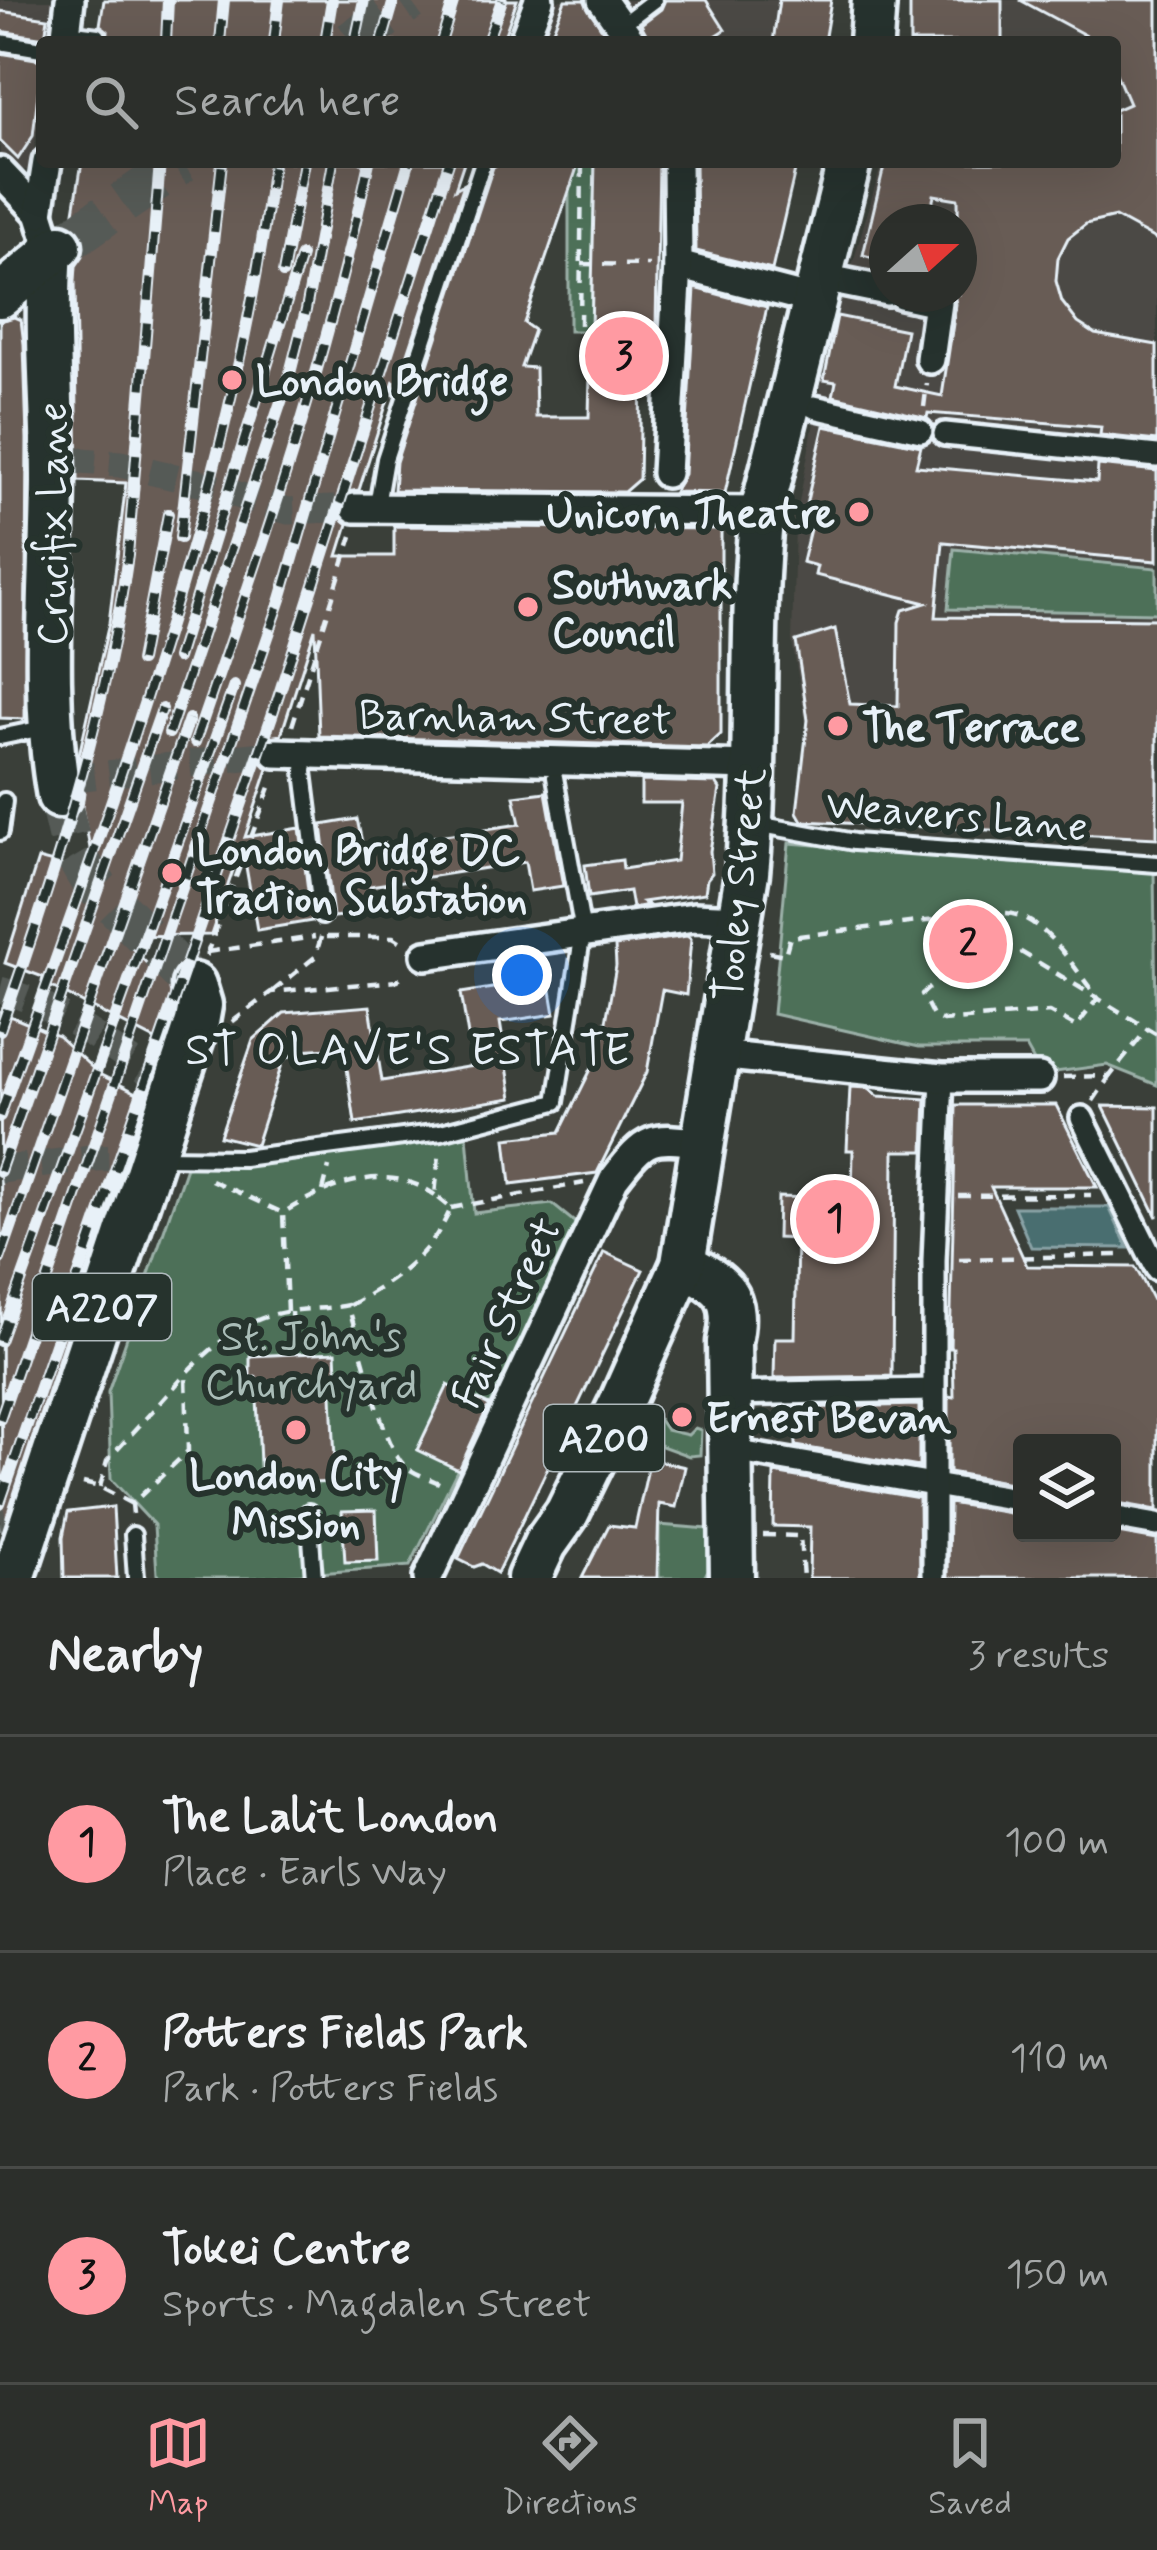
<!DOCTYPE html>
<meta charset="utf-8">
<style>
body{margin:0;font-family:Mynerve,sans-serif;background:#383b37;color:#f1f3f6}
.controls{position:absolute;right:36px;bottom:36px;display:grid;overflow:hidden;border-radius:12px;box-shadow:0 12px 48px #0002}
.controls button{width:108px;height:108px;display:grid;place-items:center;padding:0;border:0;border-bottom:3px solid #484a47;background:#2c2f2b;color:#f1f3f6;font:60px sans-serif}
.compass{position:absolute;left:869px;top:204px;width:108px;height:108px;border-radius:50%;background:#2c2f2b;box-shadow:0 12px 48px #0002;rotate:69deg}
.you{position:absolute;left:522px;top:975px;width:42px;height:42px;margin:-30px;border:9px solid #fff;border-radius:50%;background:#1a73e8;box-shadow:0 0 0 18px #1a73e833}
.badge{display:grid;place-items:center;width:78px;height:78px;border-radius:50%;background:#ff9aa2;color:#111;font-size:39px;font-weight:700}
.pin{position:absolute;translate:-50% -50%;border:6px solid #fff;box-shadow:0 3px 12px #0006}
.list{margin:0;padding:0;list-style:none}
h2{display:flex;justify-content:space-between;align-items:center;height:156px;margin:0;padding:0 48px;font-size:51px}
h2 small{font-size:39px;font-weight:400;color:#a6a9a9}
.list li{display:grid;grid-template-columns:78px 1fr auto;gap:36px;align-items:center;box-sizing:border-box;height:216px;padding:0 48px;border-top:3px solid #484a47}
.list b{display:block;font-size:45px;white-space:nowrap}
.list p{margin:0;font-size:39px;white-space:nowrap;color:#a6a9a9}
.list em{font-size:39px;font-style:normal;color:#a6a9a9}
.icon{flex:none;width:66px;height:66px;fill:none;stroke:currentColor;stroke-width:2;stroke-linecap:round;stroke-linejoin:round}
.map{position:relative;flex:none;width:1157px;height:1578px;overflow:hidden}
.search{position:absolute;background:#2c2f2b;box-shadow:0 12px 48px #0002;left:36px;right:36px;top:36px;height:132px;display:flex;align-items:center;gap:30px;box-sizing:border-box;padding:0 42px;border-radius:12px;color:#a6a9a9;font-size:45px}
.sheet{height:804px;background:#2c2f2b}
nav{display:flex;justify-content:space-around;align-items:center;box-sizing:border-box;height:168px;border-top:3px solid #484a47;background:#2c2f2b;font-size:33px;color:#a6a9a9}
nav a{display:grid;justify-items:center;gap:6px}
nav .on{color:#ff9aa2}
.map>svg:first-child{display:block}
.built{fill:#4b4a45;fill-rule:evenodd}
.green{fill:#4e6f59;stroke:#9bb0a8;stroke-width:3}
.water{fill:#4a6e6f;stroke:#89a2a6;stroke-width:3}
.building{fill:#675b55;stroke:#e8f1f8;stroke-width:3}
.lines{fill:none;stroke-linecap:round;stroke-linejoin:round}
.minor-tunnel{stroke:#545a56;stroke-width:27;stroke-dasharray:27 14;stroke-linecap:butt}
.primary-tunnel{stroke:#545a56;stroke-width:42;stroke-dasharray:42 21;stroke-linecap:butt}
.service-casing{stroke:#e8f1f8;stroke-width:22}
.pedestrian-casing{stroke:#e8f1f8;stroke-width:30}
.minor-casing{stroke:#e8f1f8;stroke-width:36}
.primary-casing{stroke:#e8f1f8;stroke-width:51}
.path{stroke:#e8f1f8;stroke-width:4.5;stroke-dasharray:12 9;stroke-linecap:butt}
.service{stroke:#26332d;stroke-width:14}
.pedestrian{stroke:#26332d;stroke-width:21}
.minor{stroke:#26332d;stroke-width:27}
.primary{stroke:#26332d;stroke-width:42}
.rail-casing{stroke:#e8f1f8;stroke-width:12}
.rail{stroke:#26332d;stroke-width:8;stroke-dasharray:22;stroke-linecap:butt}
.poi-dot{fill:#ff9aa2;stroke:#26332d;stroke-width:4.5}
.labels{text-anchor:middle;stroke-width:12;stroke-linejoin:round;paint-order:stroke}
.shield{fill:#26332d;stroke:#aeb8bb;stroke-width:3}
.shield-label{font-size:39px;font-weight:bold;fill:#e8f1f8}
.poi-label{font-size:42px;font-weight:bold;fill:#e8f1f8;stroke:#26332d;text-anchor:start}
.street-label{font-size:42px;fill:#e8f1f8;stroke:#26332d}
.park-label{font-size:42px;fill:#aabdb8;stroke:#26332d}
.neighbourhood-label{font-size:45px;letter-spacing:3px;fill:#e8f1f8;stroke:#26332d}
</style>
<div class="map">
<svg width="1157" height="1578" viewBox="0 0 1157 1578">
<rect width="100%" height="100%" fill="#3a3f39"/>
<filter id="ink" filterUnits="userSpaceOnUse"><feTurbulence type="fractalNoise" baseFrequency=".00833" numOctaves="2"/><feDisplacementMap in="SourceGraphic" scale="24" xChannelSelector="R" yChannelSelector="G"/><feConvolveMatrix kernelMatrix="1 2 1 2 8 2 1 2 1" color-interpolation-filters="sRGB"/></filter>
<g filter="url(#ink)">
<g class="built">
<path d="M 0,0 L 56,0 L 50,42 L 42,42 L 42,96 L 31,171 L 0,165 Z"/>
<path d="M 522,0 L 831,0 L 824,42 L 504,42 Z"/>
<path d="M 909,0 L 1157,0 L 1157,838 L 803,823 L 797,812 L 806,723 L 792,641 L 795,524 L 835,309 L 852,266 L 882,162 L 1115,162 L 1115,42 L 908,42 ZM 887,222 L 959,222 L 959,294 L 887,294 Z"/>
</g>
<g class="green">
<path d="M 569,162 L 595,162 L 591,331 L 569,331 Z"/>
<path d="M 954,549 L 1157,568 L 1157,613 L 948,609 Z"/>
<path d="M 789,843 L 1154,871 L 1157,1085 L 1107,1065 L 1041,1074 L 1026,1047 L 919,1047 L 773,1014 Z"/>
<path d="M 467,1136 L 474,1213 L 552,1204 L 578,1225 L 410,1566 L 252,1578 L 164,1578 L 157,1574 L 154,1525 L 111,1479 L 108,1392 L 186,1167 Z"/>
<path d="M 657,1417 L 666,1430 L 688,1435 L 695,1428 L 701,1430 L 700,1455 L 689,1456 L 645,1440 Z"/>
<path d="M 659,1525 L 708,1529 L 708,1570 L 704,1578 L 659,1578 Z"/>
</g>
<path class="water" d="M 1014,1207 L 1109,1207 L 1128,1248 L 1031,1247 Z"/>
<g class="building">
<path d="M 104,0 L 517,0 L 502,42 L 107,42 L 108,31 L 100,25 Z"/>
<path d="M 565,0 L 584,0 L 610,42 L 548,42 Z"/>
<path d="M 665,0 L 706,0 L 725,30 L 706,42 L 650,42 L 641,24 L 661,9 Z"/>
<path d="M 779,0 L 831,0 L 824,42 L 773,42 Z"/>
<rect x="910" y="0" width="92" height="42"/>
<path d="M 1020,0 L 1157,0 L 1157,240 L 1115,217 L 1086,224 L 1068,238 L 1058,258 L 1056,281 L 1062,302 L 1078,323 L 1095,334 L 1157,345 L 1157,441 L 1100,435 L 1101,427 L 928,413 L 927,418 L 833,396 L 836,382 L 824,380 L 837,316 L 906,330 L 895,386 L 942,396 L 956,304 L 954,294 L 959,294 L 958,199 L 934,195 L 929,222 L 887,222 L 887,262 L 863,255 L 885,162 L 1115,162 L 1115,110 L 1129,104 L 1115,71 L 1115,42 L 1098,42 Z"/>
<path d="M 0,11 L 48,18 L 45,38 L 0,31 Z"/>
<path d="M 0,53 L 42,60 L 33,136 L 18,159 L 0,141 Z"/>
<path d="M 82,162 L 464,162 L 455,189 L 464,184 L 394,396 L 394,380 L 359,490 L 347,492 L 339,500 L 339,516 L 348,524 L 338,556 L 394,556 L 394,526 L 721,529 L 721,734 L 707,747 L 319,736 L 315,629 L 281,735 L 269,737 L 260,745 L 260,760 L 268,769 L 245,837 L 300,828 L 312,921 L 257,930 L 242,844 L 211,935 L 120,936 L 169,986 L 174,1007 L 163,1044 L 42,982 L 43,977 L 5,963 L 38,859 L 95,874 L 82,807 L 84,792 L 79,755 L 109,623 L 126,483 L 78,481 L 75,281 L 76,266 L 83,256 L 85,243 L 72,224 Z"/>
<path d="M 502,162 L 579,162 L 524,323 L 534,330 L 521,367 L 535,368 L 536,417 L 589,417 L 595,162 L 659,162 L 656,326 L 642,326 L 639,479 L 624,492 L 394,490 L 396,462 L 493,167 Z"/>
<path d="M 695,162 L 797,162 L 772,270 L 696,251 Z"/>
<path d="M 695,288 L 767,307 L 725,493 L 674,492 L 684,474 Z"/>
<path d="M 14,317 L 21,320 L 24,344 L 27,439 L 25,719 L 0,718 L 0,321 Z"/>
<path d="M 824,426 L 921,446 L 916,466 L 1097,482 L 1098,465 L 1157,471 L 1157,561 L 943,542 L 936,617 L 1157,619 L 1157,838 L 802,821 L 797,812 L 808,720 L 796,641 L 835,629 L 850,704 L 898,706 L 899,622 L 903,610 L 926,603 L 815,575 L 817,566 L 802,562 L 810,529 L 801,527 Z"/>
<path d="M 641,781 L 716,783 L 720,789 L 710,851 L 712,873 L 707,879 L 705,893 L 643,902 L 648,905 L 632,908 L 629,891 L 589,897 L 585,865 L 622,860 L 623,869 L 676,861 L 682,803 L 641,803 Z"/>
<path d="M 546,792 L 563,886 L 530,891 L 525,862 L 370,886 L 375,912 L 333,917 L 322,825 L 357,819 L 363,847 L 520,824 L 514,796 Z"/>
<path d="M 687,936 L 691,939 L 686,995 L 662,990 L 647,1072 L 597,1173 L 511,1184 L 506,1138 L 560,1132 L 601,1049 L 616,966 L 615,946 Z"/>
<path d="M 549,979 L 555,1014 L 500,1022 L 512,1098 L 355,1123 L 344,1047 L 299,1050 L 283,1061 L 256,1145 L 220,1136 L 253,1040 L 284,1013 L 370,1006 L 382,1081 L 473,1066 L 461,993 Z"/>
<path d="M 0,1012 L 58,1036 L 99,1074 L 145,1097 L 2,1531 Z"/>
<path d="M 850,1087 L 868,1088 L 878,1096 L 926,1099 L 924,1151 L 894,1151 L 892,1376 L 774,1378 L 775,1338 L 795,1338 L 797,1239 L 777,1238 L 778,1197 L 852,1199 L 853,1150 L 847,1150 Z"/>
<path d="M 956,1105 L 1056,1105 L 1097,1187 L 991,1187 L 1027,1266 L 1135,1267 L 1143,1281 L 1157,1308 L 1157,1510 L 1112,1502 L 1112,1443 L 1022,1443 L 1022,1485 L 949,1472 L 949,1396 L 954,1397 L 953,1348 L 950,1348 Z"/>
<path d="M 1103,1106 L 1157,1107 L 1157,1217 Z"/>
<path d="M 604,1252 L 643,1270 L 497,1573 L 482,1564 L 474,1567 L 458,1559 Z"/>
<path d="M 336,1352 L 337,1373 L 331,1373 L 336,1482 L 261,1485 L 256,1377 L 250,1378 L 250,1356 Z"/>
<path d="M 448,1385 L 489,1405 L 459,1470 L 417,1450 Z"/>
<path d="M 919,1405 L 919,1467 L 796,1446 L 795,1408 Z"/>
<path d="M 650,1459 L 685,1467 L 676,1507 L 659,1504 L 657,1578 L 582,1578 L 609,1525 L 635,1528 Z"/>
<path d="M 774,1473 L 919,1498 L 920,1578 L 809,1578 L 810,1527 L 773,1526 Z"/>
<path d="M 949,1503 L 1022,1515 L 1022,1533 L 1112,1532 L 1157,1540 L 1157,1578 L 948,1578 Z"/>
<path d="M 113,1507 L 117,1578 L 64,1578 L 63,1537 L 68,1512 Z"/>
<path d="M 376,1510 L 378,1561 L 345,1562 L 342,1511 Z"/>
</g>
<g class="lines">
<g class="minor-tunnel">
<path d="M 69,460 L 120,464 L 200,483 L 288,511 L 355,508"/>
<path d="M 68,779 L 276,753"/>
<path d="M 0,990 C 62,1006 108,1047 160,1081"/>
<path d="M 0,1170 L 91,1158 L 131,1157"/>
<path d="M 0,1522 L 6,1521"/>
</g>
<g class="primary-tunnel">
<path d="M 351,42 L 410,0"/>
<path d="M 71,239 L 182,162"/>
<path d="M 59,796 L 71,847 L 91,881 L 194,985"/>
</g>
<defs>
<g id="service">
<path d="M 621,25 L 654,0"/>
<path d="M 66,32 L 98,36"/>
<path d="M 0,42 L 42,49"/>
<path d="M 377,505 L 385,459 L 483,162"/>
<path d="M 0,737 L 43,728"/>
<path d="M 305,753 L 304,772 L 322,916"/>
<path d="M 757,824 L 854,842 L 1157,864"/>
<path d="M 0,832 L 4,801"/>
<path d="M 161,1157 L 243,1158 L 441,1132 L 556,1102 L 583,932 L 555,777"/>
<path d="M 309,1512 L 314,1578"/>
<path d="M 133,1535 L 136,1578"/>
</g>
<g id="pedestrian">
<path d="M 814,407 L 921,431"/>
<path d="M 945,434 L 1157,456"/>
<path d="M 1082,1118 L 1157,1269"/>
<path d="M 729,1394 L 933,1390"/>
<path d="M 730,1456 L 751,1454 L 1022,1500"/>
<path d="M 1112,1517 L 1157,1525"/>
<path d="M 934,1575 L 934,1260 L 942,1078"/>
</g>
<g id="minor">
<path d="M 602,0 L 632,42"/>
<path d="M 65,42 L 70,0"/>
<path d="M 523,42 L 539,0"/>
<path d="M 0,172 L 39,213 L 51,251"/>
<path d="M 39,213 L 47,162"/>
<path d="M 678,265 L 813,300"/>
<path d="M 818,277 L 887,291"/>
<path d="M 901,294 L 938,302 L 930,359"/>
<path d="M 666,473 L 678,265 L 677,162"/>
<path d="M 355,508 L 762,511"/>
<path d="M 276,753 L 753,766"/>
<path d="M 426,955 L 694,917 L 740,919"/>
<path d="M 718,1055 L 942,1078 L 1039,1078"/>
<path d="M 428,1578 L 614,1179 C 647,1136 650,1136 703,1143"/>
</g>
<g id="primary">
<path d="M 871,42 L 874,0"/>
<path d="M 51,251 C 45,328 53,405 53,482 C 52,585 41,696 59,796"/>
<path d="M 0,296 L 60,246"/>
<path d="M 683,1264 C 723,1284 739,1295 729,1342 L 732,1578"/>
<path d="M 13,1578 L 197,1022 L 200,1005 L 194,985"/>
<path d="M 529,1578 L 545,1544 L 567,1513 L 620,1405 L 683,1264 L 747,873 C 759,753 749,631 762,511 L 849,162"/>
</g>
</defs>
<use href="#service" class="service-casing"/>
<use href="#pedestrian" class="pedestrian-casing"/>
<use href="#minor" class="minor-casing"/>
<use href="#primary" class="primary-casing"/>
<g class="path">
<path d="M 582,264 L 649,265"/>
<path d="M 580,325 L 582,162"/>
<path d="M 924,407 L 927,383"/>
<path d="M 292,726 L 352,536"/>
<path d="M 1006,913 C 1045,916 1074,969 1098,998 L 1076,1027 L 1049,1012 L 943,1021 L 933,1016 L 922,994 L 989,936 L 994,924 Z"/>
<path d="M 326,937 L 393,937 L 403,943"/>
<path d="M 207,952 L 315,937"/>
<path d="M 769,952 L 785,955 L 790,937 L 944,919 L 1016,949 L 1157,1034"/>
<path d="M 206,956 L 272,782"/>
<path d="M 273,991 L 315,957 L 322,934"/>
<path d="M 232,1022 L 271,992 L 397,981 L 405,973"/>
<path d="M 1063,1077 L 1110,1076 L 1148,1028"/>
<path d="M 1093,1101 L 1110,1076"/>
<path d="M 211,1180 L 283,1213"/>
<path d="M 323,1191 L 329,1167"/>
<path d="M 958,1196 L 1091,1195"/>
<path d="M 451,1208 L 584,1183"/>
<path d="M 959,1259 L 1121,1255"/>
<path d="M 350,1305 C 396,1280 430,1256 451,1208 L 435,1195 L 439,1155"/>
<path d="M 287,1312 L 283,1213 C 329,1184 387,1161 435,1195"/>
<path d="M 291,1312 L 293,1354"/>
<path d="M 83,1483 L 100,1487 L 132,1504"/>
<path d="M 100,1487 L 107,1461 L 186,1374"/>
<path d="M 133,1514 L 132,1504 L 188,1451 L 186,1374 C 215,1343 247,1317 291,1311 C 310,1308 329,1309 348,1305 C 359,1340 383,1447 405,1466 C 414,1474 429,1478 439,1483"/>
<path d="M 763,1535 L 800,1536 L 803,1578"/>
</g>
<use href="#service" class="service"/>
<use href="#pedestrian" class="pedestrian"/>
<use href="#minor" class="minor"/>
<use href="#primary" class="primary"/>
<defs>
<g id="rail">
<path d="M 166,42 L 168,0"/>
<path d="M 220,42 L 224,0"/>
<path d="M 274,42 L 279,0"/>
<path d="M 325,42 L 332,0"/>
<path d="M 355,42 L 364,0"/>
<path d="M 382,42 L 394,0"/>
<path d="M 441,42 L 454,0"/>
<path d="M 487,42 L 502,0"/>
<path d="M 283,273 L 304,162"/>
<path d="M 180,538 L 222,162"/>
<path d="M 177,658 L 301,256"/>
<path d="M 140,661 L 168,514"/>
<path d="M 169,733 L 288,381 L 306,310 L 333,162"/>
<path d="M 195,742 C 262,551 327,361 369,162"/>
<path d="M 0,1030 C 55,874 105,719 128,555 L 160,162"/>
<path d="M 0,1116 C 108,810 235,486 273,162"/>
<path d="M 0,1171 L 162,709"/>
<path d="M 0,1259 L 189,719"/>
<path d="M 0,1341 L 234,686"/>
<path d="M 0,1419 L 281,599 L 409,162"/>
<path d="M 0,1503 L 273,713 L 449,162"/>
</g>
</defs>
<use href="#rail" class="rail-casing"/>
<use href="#rail" class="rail"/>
</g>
</g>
<g class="poi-dot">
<circle cx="232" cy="380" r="12"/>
<circle cx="859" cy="512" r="12"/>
<circle cx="528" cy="607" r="12"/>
<circle cx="838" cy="726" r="12"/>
<circle cx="172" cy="873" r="12"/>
<circle cx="682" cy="1417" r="12"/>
<circle cx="296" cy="1430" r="12"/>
</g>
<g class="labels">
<g class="shield">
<rect x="33" y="1274" width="138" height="66" rx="9"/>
<rect x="544" y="1405" width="120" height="66" rx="9"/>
</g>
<g class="shield-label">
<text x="102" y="1321">A2207</text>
<text x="604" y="1452">A200</text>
</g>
<g class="poi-label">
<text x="256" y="395">London Bridge</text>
<text x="835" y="527" text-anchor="end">Unicorn Theatre</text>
<text x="552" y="598">Southwark<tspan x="552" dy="48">Council</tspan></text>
<text x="862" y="741">The Terrace</text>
<text x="196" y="864">London Bridge DC<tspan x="196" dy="48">Traction Substation</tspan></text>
<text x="706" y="1432">Ernest Bevan</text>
<text x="296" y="1489" text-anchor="middle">London City<tspan x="296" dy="48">Mission</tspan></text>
</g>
<g class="street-label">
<text transform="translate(51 524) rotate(-90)" y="15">Crucifix Lane</text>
<text transform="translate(515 716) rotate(1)" y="15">Barnham Street</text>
<text transform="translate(957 814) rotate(5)" y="15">Weavers Lane</text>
<text transform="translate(738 884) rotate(-84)" y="15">Tooley Street</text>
<text transform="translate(505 1312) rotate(-65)" y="15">Fair Street</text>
</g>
<g class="park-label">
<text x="311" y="1350">St. John's<tspan x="311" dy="48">Churchyard</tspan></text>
</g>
<g class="neighbourhood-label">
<text x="409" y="1064">ST OLAVE'S ESTATE</text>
</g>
</g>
</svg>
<div class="controls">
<button><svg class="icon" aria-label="layers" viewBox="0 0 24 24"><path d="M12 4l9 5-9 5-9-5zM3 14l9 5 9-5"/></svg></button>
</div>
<svg class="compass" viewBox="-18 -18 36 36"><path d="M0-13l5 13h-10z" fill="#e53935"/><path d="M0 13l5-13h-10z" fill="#a6a9a9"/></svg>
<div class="you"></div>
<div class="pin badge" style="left:835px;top:1219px">1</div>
<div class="pin badge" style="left:968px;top:944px">2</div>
<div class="pin badge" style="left:624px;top:356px">3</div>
<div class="search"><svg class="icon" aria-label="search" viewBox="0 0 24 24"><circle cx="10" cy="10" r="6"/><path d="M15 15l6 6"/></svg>Search here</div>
</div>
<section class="sheet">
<h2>Nearby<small>3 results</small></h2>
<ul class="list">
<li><span class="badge">1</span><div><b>The Lalit London</b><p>Place · Earls Way</p></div><em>100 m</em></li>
<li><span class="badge">2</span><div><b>Potters Fields Park</b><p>Park · Potters Fields</p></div><em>110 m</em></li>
<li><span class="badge">3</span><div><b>Tokei Centre</b><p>Sports · Magdalen Street</p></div><em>150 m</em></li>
</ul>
</section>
<nav>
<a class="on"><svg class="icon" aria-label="map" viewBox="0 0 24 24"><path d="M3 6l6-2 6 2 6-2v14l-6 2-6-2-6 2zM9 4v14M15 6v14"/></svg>Map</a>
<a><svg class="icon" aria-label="directions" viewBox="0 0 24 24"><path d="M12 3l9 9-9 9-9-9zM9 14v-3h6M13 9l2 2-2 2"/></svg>Directions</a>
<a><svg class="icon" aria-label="saved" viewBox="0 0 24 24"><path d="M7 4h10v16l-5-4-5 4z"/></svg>Saved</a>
</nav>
